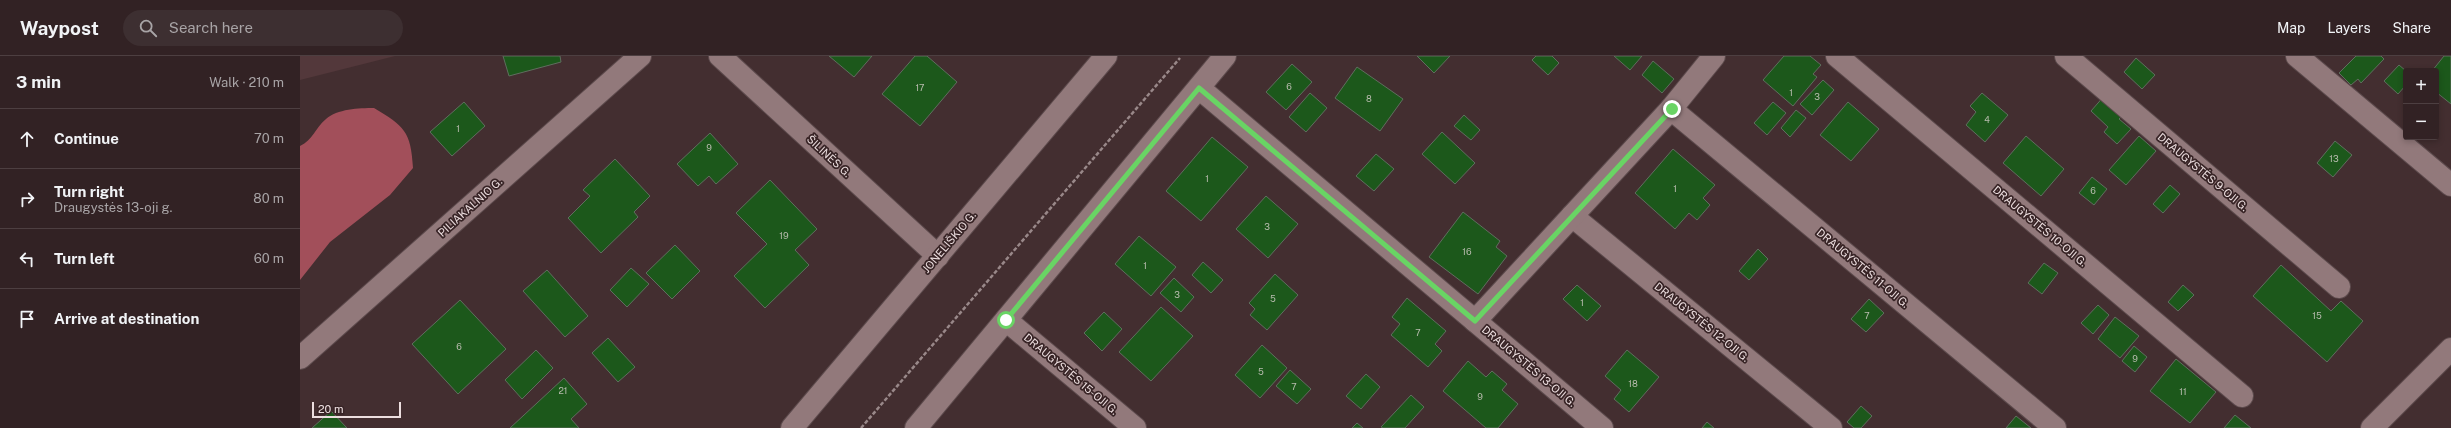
<!DOCTYPE html>
<meta charset="utf-8">
<style>
body{margin:0;font-family:"Public Sans",sans-serif;background:#3d2f31;color:#f1f3f6}
.controls{position:absolute;right:12px;top:12px;display:grid;overflow:hidden;border-radius:4px;box-shadow:0 2px 6px #0003}
.controls button{width:36px;height:36px;display:grid;place-items:center;padding:0;border:0;border-bottom:1px solid #4d3f41;background:#322224;color:#f1f3f6;font:20px sans-serif}
.scale{position:absolute;left:12px;bottom:10px;width:89px;box-sizing:border-box;padding-left:4px;border:2px solid #ecdedf;border-top:0;font-size:11px;line-height:14px;white-space:nowrap;color:#ecdedf;-webkit-text-stroke:3px #382426;paint-order:stroke}
.stop{position:absolute;width:12px;height:12px;margin:-9px;border:3px solid #69d464;border-radius:50%;background:#fff}
.stop.end{background:#69d464;border-color:#fff;box-shadow:0 1px 4px #0008}
.list{margin:0;padding:0;list-style:none}
h2{display:flex;justify-content:space-between;align-items:center;height:52px;margin:0;padding:0 16px;font-size:17px}
h2 small{font-size:13px;font-weight:400;color:#a8a4a6}
.list li{display:grid;grid-template-columns:26px 1fr auto;gap:12px;align-items:center;box-sizing:border-box;height:60px;padding:0 16px;border-top:1px solid #4d3f41}
.list b{display:block;font-size:15px;white-space:nowrap}
.list p{margin:0;font-size:13px;white-space:nowrap;color:#a8a4a6}
.list em{font-size:13px;font-style:normal;color:#a8a4a6}
.icon{flex:none;width:22px;height:22px;fill:none;stroke:currentColor;stroke-width:2;stroke-linecap:round;stroke-linejoin:round}
.map{position:relative;flex:none;width:2151px;height:372px;overflow:hidden}
header{display:flex;align-items:center;gap:24px;box-sizing:border-box;height:56px;padding:0 20px;background:#322224;border-bottom:1px solid #4d3f41}
header strong{font-size:19px}
nav{display:flex;gap:22px;margin-inline-start:auto;font-size:14px}
.search{width:280px;height:36px;background:#3d2f31;display:flex;align-items:center;gap:10px;box-sizing:border-box;padding:0 14px;border-radius:22px;color:#a8a4a6;font-size:15px}
main{display:flex}
aside{flex:1;background:#322224}
.map>svg:first-child{display:block}
.built{fill:#53383b}
.water{fill:#a24f5a}
.building{fill:#1c581b;stroke:#5f6e5e}
.lines{fill:none;stroke-linecap:round;stroke-linejoin:round}
.minor-casing{stroke:#5c4a4c;stroke-width:24}
.path{stroke:#998889;stroke-width:2.5;stroke-dasharray:4 2;stroke-linecap:butt}
.minor{stroke:#92797b;stroke-width:22}
.route{stroke:#69d464;stroke-width:5}
.labels{text-anchor:middle;stroke-width:3.5;stroke-linejoin:round;paint-order:stroke}
.number-label{font-size:9px;fill:#b8bcae}
.street-label{font-size:11px;fill:#ecdedf;stroke:#382426}
</style>
<header>
<strong>Waypost</strong>
<div class="search"><svg class="icon" aria-label="search" viewBox="0 0 24 24"><circle cx="10" cy="10" r="6"/><path d="M15 15l6 6"/></svg>Search here</div>
<nav><a>Map</a><a>Layers</a><a>Share</a></nav>
</header>
<main>
<aside>
<h2>3 min<small>Walk · 210 m</small></h2>
<ul class="list">
<li><svg class="icon" aria-label="ahead" viewBox="0 0 24 24"><path d="M12 20V5M6 11l6-6 6 6"/></svg><div><b>Continue</b></div><em>70 m</em></li>
<li><svg class="icon" aria-label="right" viewBox="0 0 24 24"><path d="M7 20v-9h11M14 6l5 5-5 5"/></svg><div><b>Turn right</b><p>Draugystės 13-oji g.</p></div><em>80 m</em></li>
<li><svg class="icon" aria-label="left" viewBox="0 0 24 24"><path d="M17 20v-9H6M10 6l-5 5 5 5"/></svg><div><b>Turn left</b></div><em>60 m</em></li>
<li><svg class="icon" aria-label="arrive" viewBox="0 0 24 24"><path d="M6 21V4h12l-3 4 3 4H6"/></svg><div><b>Arrive at destination</b></div></li>
</ul>
</aside>
<div class="map">
<svg width="2151" height="372" viewBox="0 0 2151 372">
<rect width="100%" height="100%" fill="#432e30"/>
<path class="built" d="M 0,0 L 95,0 L 0,24 Z"/>
<path class="water" d="M 74,52 C 104,70 111,75 113,112 L 90,139 L 30,186 L 0,224 L 0,90 C 13,84 15,72 26,63 C 37,53 59,52 74,52 Z"/>
<g class="building">
<path d="M 203,0 L 260,0 L 261,6 L 209,20 Z"/>
<path d="M 529,0 L 572,0 L 554,21 Z"/>
<path d="M 615,0 L 627,0 L 657,26 L 620,70 L 582,38 Z"/>
<path d="M 1117,0 L 1150,0 L 1134,17 Z"/>
<path d="M 1236,0 L 1252,0 L 1259,7 L 1248,19 L 1232,4 Z"/>
<path d="M 1314,0 L 1342,0 L 1330,14 Z"/>
<path d="M 1484,0 L 1510,0 L 1521,9 L 1513,18 L 1517,21 L 1493,50 L 1463,24 Z"/>
<path d="M 2056,0 L 2081,0 L 2084,3 L 2061,27 L 2058,23 L 2051,29 L 2039,17 Z"/>
<path d="M 2144,0 L 2151,0 L 2151,48 L 2136,36 L 2136,15 L 2132,15 Z"/>
<path d="M 1836,2 L 1855,19 L 1842,33 L 1824,16 Z"/>
<path d="M 1353,5 L 1374,23 L 1362,37 L 1342,19 Z"/>
<path d="M 992,8 L 1012,26 L 986,54 L 966,36 Z"/>
<path d="M 2099,9 L 2106,15 L 2106,29 L 2098,38 L 2084,25 Z"/>
<path d="M 1057,11 L 1103,43 L 1080,75 L 1035,42 Z"/>
<path d="M 1523,24 L 1534,34 L 1512,59 L 1500,48 Z"/>
<path d="M 1010,37 L 1027,52 L 1006,76 L 989,61 Z"/>
<path d="M 1682,37 L 1708,59 L 1685,86 L 1666,69 L 1676,56 L 1670,50 Z"/>
<path d="M 1805,39 L 1825,57 L 1819,63 L 1831,73 L 1817,88 L 1804,76 L 1808,71 L 1791,55 Z"/>
<path d="M 164,46 L 185,70 L 152,100 L 130,76 Z"/>
<path d="M 1473,46 L 1486,57 L 1467,79 L 1454,67 Z"/>
<path d="M 1548,46 L 1579,73 L 1551,105 L 1520,79 Z"/>
<path d="M 1496,54 L 1506,62 L 1490,81 L 1481,72 Z"/>
<path d="M 1164,59 L 1180,74 L 1171,84 L 1154,70 Z"/>
<path d="M 1142,76 L 1175,107 L 1155,128 L 1122,98 Z"/>
<path d="M 410,77 L 438,108 L 416,128 L 409,120 L 398,130 L 377,108 Z"/>
<path d="M 1726,80 L 1764,113 L 1741,140 L 1703,107 Z"/>
<path d="M 1839,80 L 1856,95 L 1826,129 L 1809,114 Z"/>
<path d="M 912,81 L 948,111 L 901,165 L 866,135 Z"/>
<path d="M 2035,85 L 2052,99 L 2033,121 L 2017,107 Z"/>
<path d="M 1373,93 L 1415,129 L 1403,142 L 1410,149 L 1397,164 L 1389,157 L 1375,173 L 1335,137 Z"/>
<path d="M 1076,98 L 1094,113 L 1074,135 L 1056,120 Z"/>
<path d="M 315,103 L 350,140 L 334,156 L 338,161 L 301,197 L 268,162 L 290,140 L 283,134 Z"/>
<path d="M 1792,121 L 1807,133 L 1794,149 L 1779,137 Z"/>
<path d="M 470,124 L 517,173 L 495,194 L 509,209 L 465,252 L 434,220 L 467,188 L 436,157 Z"/>
<path d="M 1870,129 L 1880,138 L 1863,157 L 1853,148 Z"/>
<path d="M 966,140 L 998,168 L 968,202 L 936,173 Z"/>
<path d="M 1163,156 L 1200,185 L 1196,191 L 1207,200 L 1178,238 L 1129,201 Z"/>
<path d="M 839,180 L 876,211 L 851,240 L 815,208 Z"/>
<path d="M 375,189 L 400,215 L 372,243 L 346,217 Z"/>
<path d="M 1458,193 L 1468,203 L 1449,224 L 1439,215 Z"/>
<path d="M 903,206 L 923,224 L 911,237 L 892,219 Z"/>
<path d="M 1744,207 L 1758,217 L 1742,238 L 1728,227 Z"/>
<path d="M 1981,209 L 2031,255 L 2041,245 L 2063,265 L 2027,306 L 1953,240 Z"/>
<path d="M 331,212 L 349,228 L 327,251 L 310,234 Z"/>
<path d="M 247,214 L 288,260 L 265,281 L 223,235 Z"/>
<path d="M 975,218 L 998,239 L 967,274 L 950,259 L 955,253 L 949,247 Z"/>
<path d="M 874,222 L 894,241 L 881,256 L 860,237 Z"/>
<path d="M 1277,229 L 1301,250 L 1287,265 L 1263,243 Z"/>
<path d="M 1883,229 L 1894,239 L 1878,255 L 1868,246 Z"/>
<path d="M 1107,242 L 1146,275 L 1135,288 L 1142,295 L 1128,311 L 1091,279 L 1100,268 L 1092,261 Z"/>
<path d="M 1569,243 L 1584,257 L 1566,276 L 1551,263 Z"/>
<path d="M 160,244 L 206,293 L 158,338 L 112,288 Z"/>
<path d="M 1798,249 L 1809,259 L 1793,278 L 1781,267 Z"/>
<path d="M 861,251 L 893,280 L 851,325 L 819,296 Z"/>
<path d="M 804,256 L 822,273 L 802,295 L 784,277 Z"/>
<path d="M 1815,261 L 1839,280 L 1820,302 L 1798,283 Z"/>
<path d="M 308,282 L 335,311 L 318,326 L 292,297 Z"/>
<path d="M 962,289 L 987,312 L 960,342 L 935,319 Z"/>
<path d="M 1834,290 L 1847,301 L 1835,316 L 1822,305 Z"/>
<path d="M 236,294 L 253,312 L 222,343 L 205,324 Z"/>
<path d="M 1327,294 L 1359,321 L 1329,356 L 1314,343 L 1321,334 L 1305,320 Z"/>
<path d="M 1876,303 L 1916,336 L 1890,367 L 1850,335 Z"/>
<path d="M 1168,305 L 1186,321 L 1192,315 L 1207,328 L 1202,334 L 1218,348 L 1198,372 L 1186,372 L 1143,335 Z"/>
<path d="M 990,314 L 1011,333 L 997,348 L 976,330 Z"/>
<path d="M 1066,318 L 1080,331 L 1061,353 L 1046,340 Z"/>
<path d="M 264,322 L 287,348 L 271,363 L 279,372 L 210,372 Z"/>
<path d="M 1111,339 L 1124,351 L 1105,372 L 1083,372 L 1081,371 Z"/>
<path d="M 1561,350 L 1572,360 L 1561,372 L 1554,372 L 1547,366 Z"/>
<path d="M 31,355 L 47,372 L 12,372 Z"/>
<path d="M 1935,359 L 1951,372 L 1924,372 Z"/>
<path d="M 1716,360 L 1731,372 L 1706,372 Z"/>
<path d="M 1407,366 L 1414,372 L 1402,372 Z"/>
<path d="M 1057,367 L 1063,372 L 1052,372 Z"/>
</g>
<g class="lines">
<defs>
<g id="minor">
<path d="M 420,0 L 638,200"/>
<path d="M 1537,0 L 1942,340"/>
<path d="M 1766,0 L 2039,231"/>
<path d="M 1997,0 L 2151,129"/>
<path d="M 899,32 L 1302,372"/>
<path d="M 1371,53 L 1755,372"/>
<path d="M 1272,160 L 1531,372"/>
<path d="M 706,264 L 835,372"/>
<path d="M 1175,265 L 1371,53 L 1414,0"/>
<path d="M 0,302 L 340,0"/>
<path d="M 492,372 L 806,0"/>
<path d="M 616,372 L 925,0"/>
<path d="M 2072,372 L 2151,293"/>
</g>
</defs>
<use href="#minor" class="minor-casing"/>
<path class="path" d="M 561,372 L 880,2"/>
<use href="#minor" class="minor"/>
</g>
<g class="lines">
<path class="route" d="M 706,264 L 899,32 L 1175,265 L 1372,53"/>
</g>
<g class="labels">
<g class="number-label">
<text x="989" y="34">6</text>
<text x="620" y="35">17</text>
<text x="1491" y="40">1</text>
<text x="1517" y="44">3</text>
<text x="1069" y="46">8</text>
<text x="1687" y="67">4</text>
<text x="158" y="76">1</text>
<text x="409" y="95">9</text>
<text x="2034" y="106">13</text>
<text x="907" y="126">1</text>
<text x="1375" y="136">1</text>
<text x="1793" y="138">6</text>
<text x="967" y="174">3</text>
<text x="484" y="183">19</text>
<text x="1167" y="199">16</text>
<text x="845" y="213">1</text>
<text x="877" y="242">3</text>
<text x="973" y="246">5</text>
<text x="1282" y="250">1</text>
<text x="1567" y="263">7</text>
<text x="2017" y="263">15</text>
<text x="1118" y="280">7</text>
<text x="159" y="294">6</text>
<text x="1835" y="306">9</text>
<text x="961" y="319">5</text>
<text x="1333" y="331">18</text>
<text x="994" y="334">7</text>
<text x="263" y="338">21</text>
<text x="1883" y="339">11</text>
<text x="1180" y="344">9</text>
</g>
<g class="street-label">
<text transform="translate(529 100) rotate(43)" y="4">ŠILINĖS G.</text>
<text transform="translate(1903 116) rotate(40)" y="4">DRAUGYSTĖS 9-OJI G.</text>
<text transform="translate(170 151) rotate(-42)" y="4">PILIAKALNIO G.</text>
<text transform="translate(1740 170) rotate(40)" y="4">DRAUGYSTĖS 10-OJI G.</text>
<text transform="translate(649 186) rotate(-50)" y="4">JONELIŠKIO G.</text>
<text transform="translate(1563 212) rotate(40)" y="4">DRAUGYSTĖS 11-OJI G.</text>
<text transform="translate(1402 266) rotate(39)" y="4">DRAUGYSTĖS 12-OJI G.</text>
<text transform="translate(1229 310) rotate(40)" y="4">DRAUGYSTĖS 13-OJI G.</text>
<text transform="translate(771 318) rotate(40)" y="4">DRAUGYSTĖS 15-OJI G.</text>
</g>
</g>
</svg>
<div class="controls">
<button>+</button>
<button>−</button>
</div>
<div class="scale">20 m</div>
<div class="stop" style="left:706px;top:264px"></div>
<div class="stop end" style="left:1372px;top:53px"></div>
</div>
</main>
